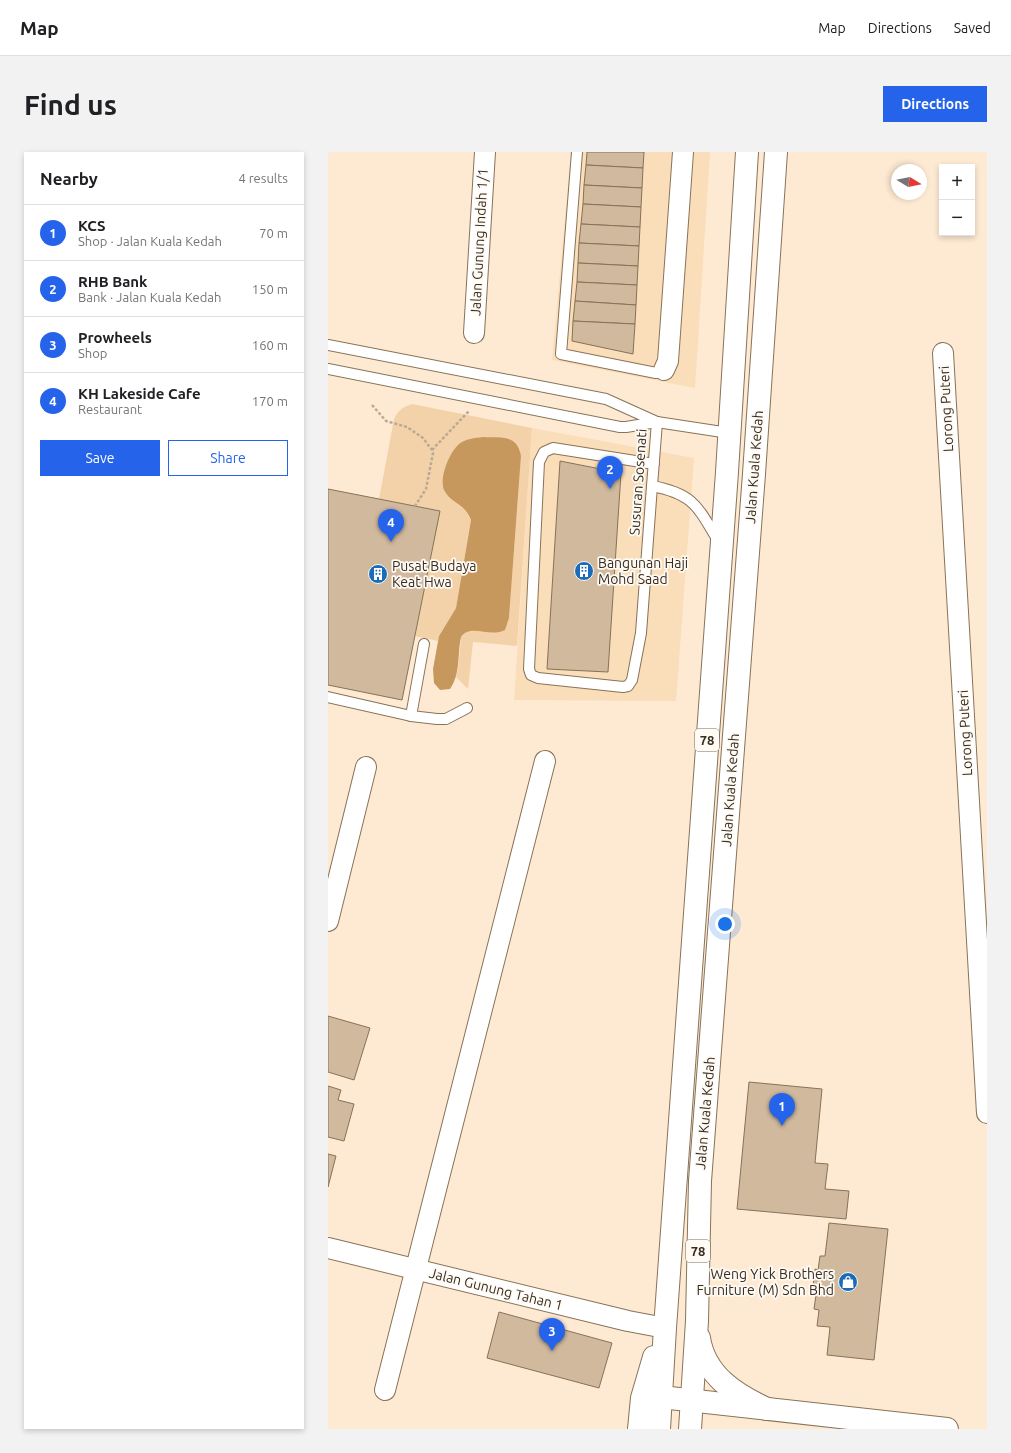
<!DOCTYPE html>
<meta charset="utf-8">
<style>
body{margin:0;font-family:Ubuntu,sans-serif;background:#f2f2f2;color:#202124}
.controls{position:absolute;right:12px;top:12px;display:grid;overflow:hidden;border-radius:0px;box-shadow:0 2px 6px #0003}
.controls button{width:36px;height:36px;display:grid;place-items:center;padding:0;border:0;border-bottom:1px solid #e0e0e0;background:#fff;color:#202124;font:20px sans-serif}
.compass{position:absolute;left:563px;top:12px;width:36px;height:36px;border-radius:50%;background:#fff;box-shadow:0 2px 6px #0003;rotate:100deg}
.you{position:absolute;left:397px;top:772px;width:14px;height:14px;margin:-10px;border:3px solid #fff;border-radius:50%;background:#1a73e8;box-shadow:0 0 0 6px #1a73e833}
.badge{display:grid;place-items:center;width:26px;height:26px;border-radius:50%;background:#2563eb;color:#fff;font-size:13px;font-weight:700}
.pin{position:absolute;translate:-50% -33px;filter:drop-shadow(0 1px 2px #0008)}
.pin::after{content:'';position:absolute;top:21px;width:14px;height:12px;background:inherit;clip-path:polygon(0 0,100% 0,50% 100%)}
.list{margin:0;padding:0;list-style:none}
h2{display:flex;justify-content:space-between;align-items:center;height:52px;margin:0;padding:0 16px;font-size:17px}
h2 small{font-size:13px;font-weight:400;color:#757577}
.list li{display:grid;grid-template-columns:26px 1fr auto;gap:12px;align-items:center;box-sizing:border-box;height:56px;padding:0 16px;border-top:1px solid #e0e0e0}
.list b{display:block;font-size:15px;white-space:nowrap}
.list p{margin:0;font-size:13px;white-space:nowrap;color:#757577}
.list em{font-size:13px;font-style:normal;color:#757577}
.actions{display:flex;gap:8px;padding:12px 16px}
.actions a{flex:1;padding:9px 0;border:1px solid #2563eb;border-radius:0px;text-align:center;font-size:14px;color:#2563eb}
.actions .main{background:#2563eb;color:#fff}
.map{position:relative;flex:none;width:659px;height:1277px;overflow:hidden;border-radius:0px}
header{display:flex;align-items:center;gap:24px;box-sizing:border-box;height:56px;padding:0 20px;background:#fff;border-bottom:1px solid #e0e0e0}
header strong{font-size:19px}
nav{display:flex;gap:22px;margin-inline-start:auto;font-size:14px}
.intro{display:flex;align-items:center;justify-content:space-between;box-sizing:border-box;height:96px;padding:0 24px}
h1{margin:0;font-size:28px}
.button{padding:10px 18px;border-radius:0px;background:#2563eb;color:#fff;font-size:14px;font-weight:700}
main{display:flex;gap:24px;padding:0 24px}
aside{flex:1;background:#fff;border-radius:0px;box-shadow:0 2px 6px #0003}
.map>svg:first-child{display:block}
.built{fill:#faddb9}
.green{fill:#f4d2a9}
.water{fill:#c6985d}
.building{fill:#d0b99d;stroke:#877258}
.lines{fill:none;stroke-linecap:round;stroke-linejoin:round}
.lane-casing{stroke:#887358;stroke-width:12}
.street-casing{stroke:#887358;stroke-width:22}
.secondary-casing{stroke:#887358;stroke-width:24}
.primary-casing{stroke:#887358;stroke-width:24}
.path{stroke:#b9a996;stroke-width:2.5;stroke-dasharray:3 2;stroke-linecap:butt}
.lane{stroke:#fff;stroke-width:10}
.street{stroke:#fff;stroke-width:20}
.secondary{stroke:#fff;stroke-width:22}
.primary{stroke:#fff;stroke-width:22}
.labels{text-anchor:middle;stroke-width:3.5;stroke-linejoin:round;paint-order:stroke}
.shield{fill:#fffaf4;stroke:#736b61;stroke-width:1}
.shield-label{font-size:13px;font-weight:bold;fill:#372e22}
.street-label{font-size:14px;fill:#372e22;stroke:#fffaf4}
.poi-label{font-size:14px;fill:#372e22;stroke:#fffaf4;text-anchor:start}
</style>
<header>
<strong>Map</strong>
<nav><a>Map</a><a>Directions</a><a>Saved</a></nav>
</header>
<div class="intro"><h1>Find us</h1><a class="button">Directions</a></div>
<main>
<aside>
<h2>Nearby<small>4 results</small></h2>
<ul class="list">
<li><span class="badge">1</span><div><b>KCS</b><p>Shop · Jalan Kuala Kedah</p></div><em>70 m</em></li>
<li><span class="badge">2</span><div><b>RHB Bank</b><p>Bank · Jalan Kuala Kedah</p></div><em>150 m</em></li>
<li><span class="badge">3</span><div><b>Prowheels</b><p>Shop</p></div><em>160 m</em></li>
<li><span class="badge">4</span><div><b>KH Lakeside Cafe</b><p>Restaurant</p></div><em>170 m</em></li>
</ul>
<div class="actions"><a class="main">Save</a><a>Share</a></div>
</aside>
<div class="map">
<svg width="659" height="1277" viewBox="0 0 659 1277">
<rect width="100%" height="100%" fill="#feead3"/>
<g class="built">
<path d="M 243,0 L 382,0 L 367,236 L 224,208 Z"/>
<path d="M 204,276 L 366,306 L 348,549 L 186,548 Z"/>
</g>
<path class="green" d="M 84,252 L 204,276 L 189,494 L 145,490 L 140,537 L 128,525 L 130,518 L 133,485 L 139,479 L 179,472 L 181,466 L 193,304 L 122,346 L 136,355 L 143,368 L 128,456 L 111,484 L 110,489 L 87,484 L 112,359 L 51,347 L 66,267 C 70,258 75,255 84,252 Z"/>
<path class="water" d="M 155,285 C 173,286 189,282 193,304 L 181,466 L 177,478 C 161,486 143,471 133,485 C 129,503 133,521 122,537 L 112,538 L 106,531 L 105,517 L 111,484 L 128,456 L 143,368 C 136,350 123,352 116,338 C 111,326 121,301 131,292 C 137,287 147,286 155,285 Z"/>
<g class="building">
<path d="M 259,0 L 316,0 L 315,16 L 258,13 Z"/>
<path d="M 258,13 L 315,16 L 314,36 L 256,33 Z"/>
<path d="M 256,33 L 314,36 L 313,55 L 255,52 Z"/>
<path d="M 255,52 L 313,55 L 312,75 L 253,72 Z"/>
<path d="M 253,72 L 312,75 L 311,94 L 251,91 Z"/>
<path d="M 251,91 L 311,94 L 310,114 L 250,111 Z"/>
<path d="M 250,111 L 310,114 L 309,133 L 249,130 Z"/>
<path d="M 249,130 L 309,133 L 308,153 L 247,149 Z"/>
<path d="M 247,149 L 308,153 L 307,172 L 245,169 Z"/>
<path d="M 245,169 L 307,172 L 305,202 L 244,189 Z"/>
<path d="M 232,309 L 293,321 L 280,520 L 219,517 Z"/>
<path d="M 0,337 L 112,359 L 74,548 L 0,533 Z"/>
<path d="M 0,864 L 42,876 L 26,928 L 0,920 Z"/>
<path d="M 421,930 L 494,937 L 487,1011 L 500,1012 L 497,1037 L 521,1039 L 518,1067 L 409,1057 Z"/>
<path d="M 0,934 L 13,938 L 10,948 L 26,952 L 16,989 L 0,985 Z"/>
<path d="M 0,1002 L 8,1004 L 0,1035 Z"/>
<path d="M 501,1071 L 560,1077 L 546,1208 L 499,1203 L 502,1175 L 489,1174 L 491,1158 L 486,1157 L 488,1143 L 484,1143 L 487,1117 L 490,1118 L 492,1104 L 497,1104 Z"/>
<path d="M 171,1160 L 284,1191 L 271,1236 L 159,1206 Z"/>
</g>
<g class="lines">
<defs>
<g id="lane">
<path d="M 249,0 L 233,202 L 328,221 L 336,218"/>
<path d="M 0,193 L 278,247 L 329,270 L 401,281"/>
<path d="M 0,217 L 292,275 L 298,275 L 329,270"/>
<path d="M 326,312 L 225,296 L 216,300 L 211,310 L 201,517 L 203,523 L 210,526 L 295,535 L 300,534 L 304,528 L 313,481 L 324,334 L 329,270"/>
<path d="M 324,334 C 367,342 370,356 391,390"/>
<path d="M 0,545 L 83,564 L 109,567 L 118,567 L 139,556"/>
<path d="M 83,564 L 96,492"/>
</g>
<g id="street">
<path d="M 146,181 L 157,0"/>
<path d="M 615,201 L 659,961"/>
<path d="M 336,218 L 340,209 L 355,0"/>
<path d="M 0,769 L 38,615"/>
<path d="M 0,1096 L 300,1169 L 337,1176"/>
<path d="M 57,1238 L 217,609"/>
</g>
<path id="secondary" d="M 333,1245 L 619,1277"/>
<g id="primary">
<path d="M 371,1186 C 377,1224 408,1243 439,1257"/>
<path d="M 311,1277 L 314,1246 L 326,1205"/>
<path d="M 331,1277 L 337,1176 L 399,320 L 419,0"/>
<path d="M 362,1277 L 369,1169 L 372,1029 L 426,322 L 448,0"/>
</g>
</defs>
<use href="#lane" class="lane-casing"/>
<use href="#street" class="street-casing"/>
<use href="#secondary" class="secondary-casing"/>
<use href="#primary" class="primary-casing"/>
<g class="path">
<path d="M 44,253 L 58,269 L 79,275 L 95,286 L 104,298 L 105,301 L 98,337 L 87,354"/>
<path d="M 104,298 L 141,259"/>
</g>
<use href="#lane" class="lane"/>
<use href="#street" class="street"/>
<use href="#secondary" class="secondary"/>
<use href="#primary" class="primary"/>
</g>
<defs>
<symbol id="building-disc" viewBox="-11 -11 22 22"><circle r="9.5" fill="#1a6bb9" stroke="#fffaf4"/><path d="M-4-6H4V6H1V3H-1V6H-4ZM-2.5-4.3h1.7v1.8h-1.7ZM.8-4.3h1.7v1.8H.8ZM-2.5-1h1.7V.8h-1.7ZM.8-1h1.7V.8H.8Z" fill="#fff"/></symbol>
<symbol id="shop-disc" viewBox="-11 -11 22 22"><circle r="9.5" fill="#1a6bb9" stroke="#fffaf4"/><path d="M-5-2.5h2.3a2.7 3.5 0 0 1 5.4 0H5L5.5 6h-11ZM-1.5-2.5h3a1.5 2.3 0 0 0-3 0Z" fill="#fff"/></symbol>
</defs>
<g fill-rule="evenodd">
<use href="#building-disc" x="245" y="408" width="22" height="22"/>
<use href="#building-disc" x="39" y="411" width="22" height="22"/>
<use href="#shop-disc" x="509" y="1119" width="22" height="22"/>
</g>
<g class="labels">
<g class="shield">
<rect x="367" y="577" width="24" height="22" rx="3"/>
<rect x="358" y="1088" width="24" height="22" rx="3"/>
</g>
<g class="shield-label">
<text x="379" y="593">78</text>
<text x="370" y="1104">78</text>
</g>
<g class="street-label">
<text transform="translate(151 90) rotate(-87)" y="5">Jalan Gunung Indah 1/1</text>
<text transform="translate(618 257) rotate(-93)" y="5">Lorong Puteri</text>
<text transform="translate(426 315) rotate(-86)" y="5">Jalan Kuala Kedah</text>
<text transform="translate(310 330) rotate(-86)" y="5">Susuran Sosenati</text>
<text transform="translate(637 581) rotate(-93)" y="5">Lorong Puteri</text>
<text transform="translate(402 638) rotate(-86)" y="5">Jalan Kuala Kedah</text>
<text transform="translate(377 961) rotate(-85)" y="5">Jalan Kuala Kedah</text>
<text transform="translate(168 1137) rotate(14)" y="5">Jalan Gunung Tahan 1</text>
</g>
<g class="poi-label">
<text x="270" y="416">Bangunan Haji<tspan x="270" dy="16">Mohd Saad</tspan></text>
<text x="64" y="419">Pusat Budaya<tspan x="64" dy="16">Keat Hwa</tspan></text>
<text x="506" y="1127" text-anchor="end">Weng Yick Brothers<tspan x="506" dy="16">Furniture (M) Sdn Bhd</tspan></text>
</g>
</g>
</svg>
<div class="controls">
<button>+</button>
<button>−</button>
</div>
<svg class="compass" viewBox="-18 -18 36 36"><path d="M0-13l5 13h-10z" fill="#e53935"/><path d="M0 13l5-13h-10z" fill="#757577"/></svg>
<div class="you"></div>
<div class="pin badge" style="left:454px;top:974px">1</div>
<div class="pin badge" style="left:282px;top:337px">2</div>
<div class="pin badge" style="left:224px;top:1199px">3</div>
<div class="pin badge" style="left:63px;top:390px">4</div>
</div>
</main>
